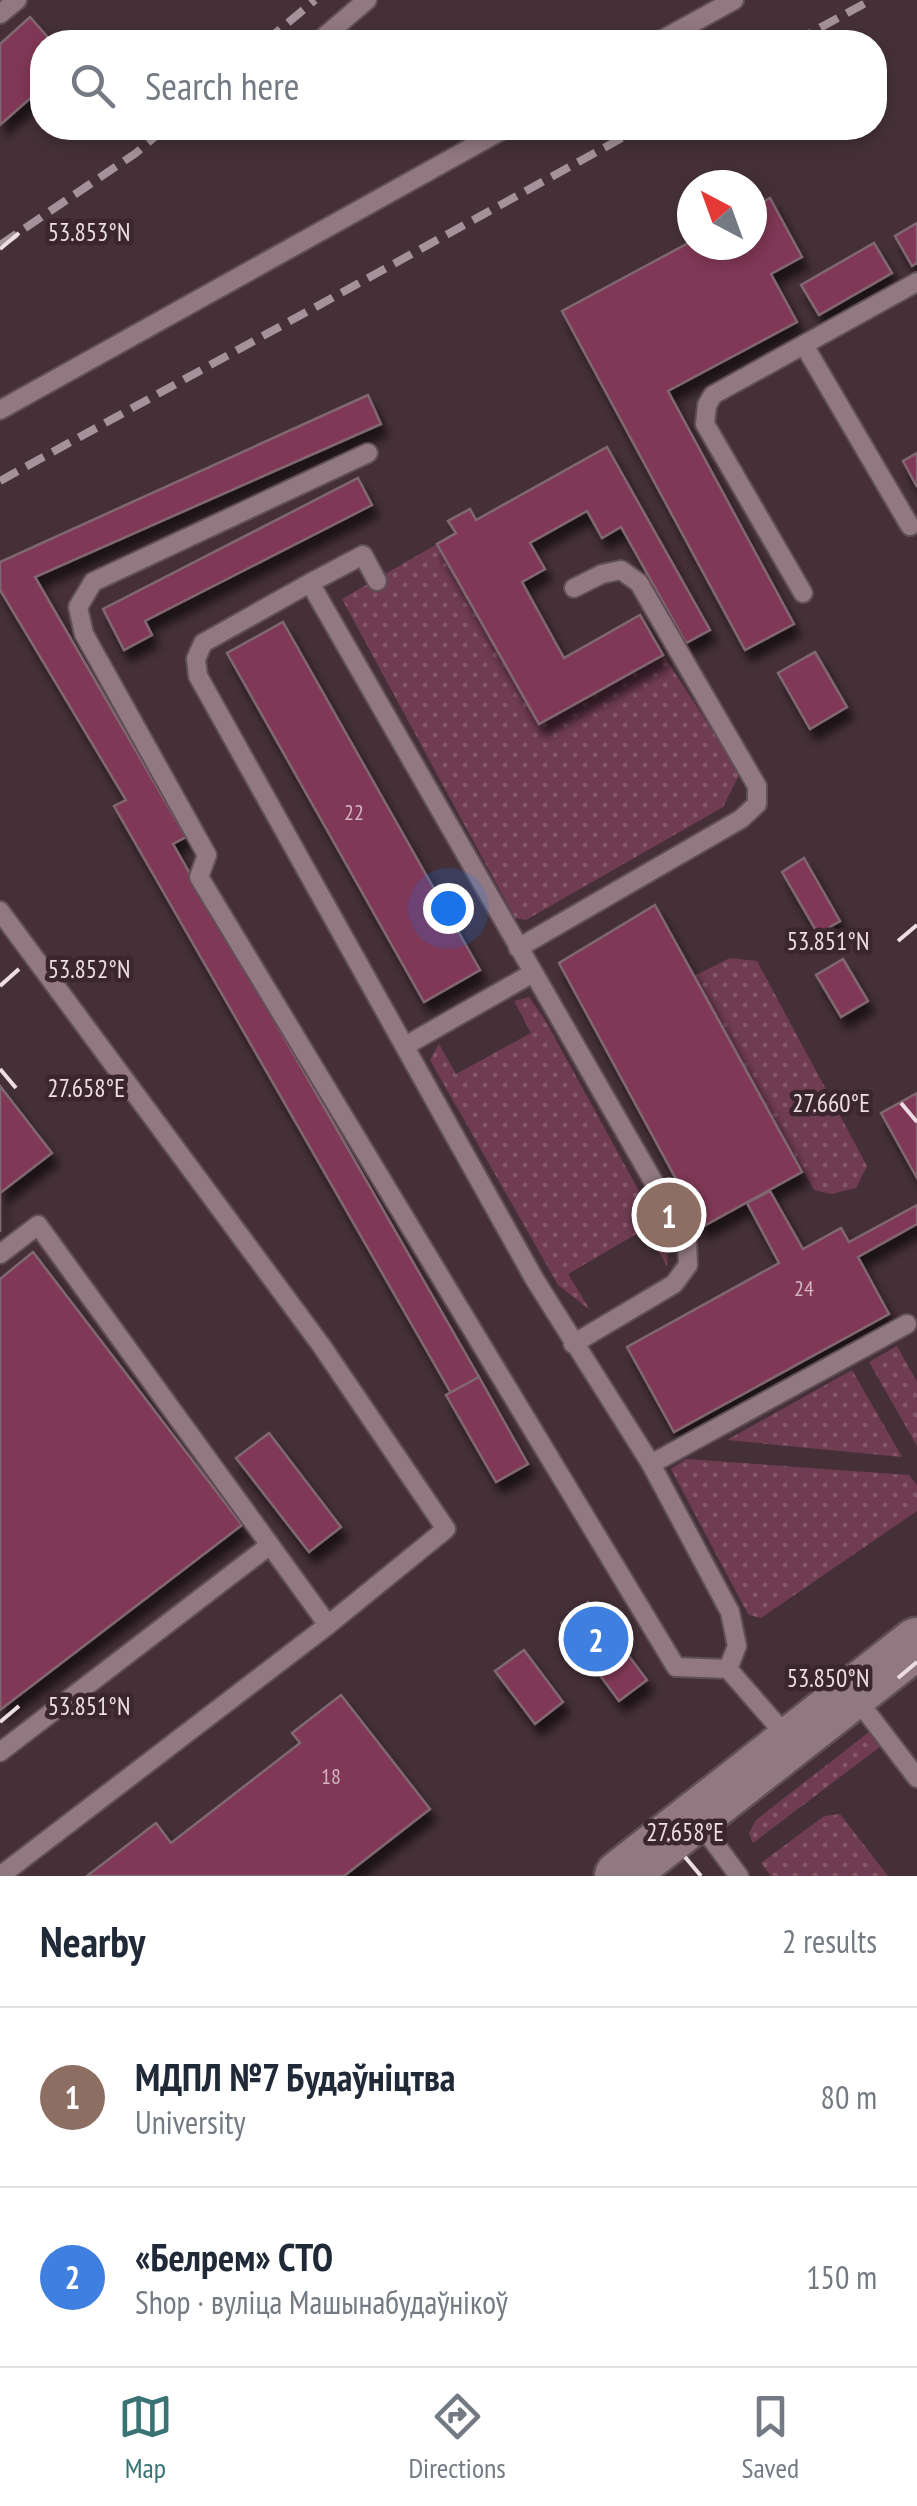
<!DOCTYPE html>
<meta charset="utf-8">
<style>
body{margin:0;font-family:"PT Sans Narrow",sans-serif;background:#f6f6f7;color:#1f2937}
.compass{position:absolute;left:677px;top:170px;width:90px;height:90px;border-radius:50%;background:#fff;box-shadow:0 5px 15px #0003;rotate:319deg}
.you{position:absolute;left:448px;top:908px;width:35px;height:35px;margin:-25px;border:8px solid #fff;border-radius:50%;background:#1a73e8;box-shadow:0 0 0 15px #1a73e833}
.badge{display:grid;place-items:center;width:65px;height:65px;border-radius:50%;background:#397374;color:#fff;font-size:32px;font-weight:700}
.pin{position:absolute;translate:-50% -50%;border:5px solid #fff;box-shadow:0 2px 10px #0006}
.list{margin:0;padding:0;list-style:none}
h2{display:flex;justify-content:space-between;align-items:center;height:130px;margin:0;padding:0 40px;font-size:42px}
h2 small{font-size:32px;font-weight:400;color:#747a83}
.list li{display:grid;grid-template-columns:65px 1fr auto;gap:30px;align-items:center;box-sizing:border-box;height:180px;padding:0 40px;border-top:2px solid #e0e1e3}
.list b{display:block;font-size:38px;white-space:nowrap}
.list p{margin:0;font-size:32px;white-space:nowrap;color:#747a83}
.list em{font-size:32px;font-style:normal;color:#747a83}
.icon{flex:none;width:55px;height:55px;fill:none;stroke:currentColor;stroke-width:2;stroke-linecap:round;stroke-linejoin:round}
.map{position:relative;flex:none;width:917px;height:1876px;overflow:hidden}
.search{position:absolute;background:#fff;box-shadow:0 5px 15px #0003;left:30px;right:30px;top:30px;height:110px;display:flex;align-items:center;gap:25px;box-sizing:border-box;padding:0 35px;border-radius:40px;color:#747a83;font-size:38px}
.sheet{height:490px;background:#fff}
nav{display:flex;justify-content:space-around;align-items:center;box-sizing:border-box;height:140px;border-top:2px solid #e0e1e3;background:#fff;font-size:28px;color:#747a83}
nav a{display:grid;justify-items:center;gap:5px}
nav .on{color:#397374}
.map>svg:first-child{display:block}
.grass{fill:url(#grass-dots)}
.building{fill:#813757;stroke:#806871;stroke-width:2.5;filter:url(#shadow)}
.lines{fill:none;stroke-linecap:round;stroke-linejoin:round}
.lane-casing{stroke:#614f57;stroke-width:22}
.secondary-casing{stroke:#614f57;stroke-width:55}
.lane{stroke:#917881;stroke-width:18}
.secondary{stroke:#917881;stroke-width:50}
.rail{stroke:#a39299;stroke-width:8;stroke-dasharray:20 10;stroke-linecap:butt}
.ticks{fill:none;stroke:#ecdee3;stroke-width:4}
.labels{text-anchor:middle;stroke-width:9;stroke-linejoin:round;paint-order:stroke}
.number-label{font-size:22px;fill:#d1b4c0}
.ticks-label{font-size:25px;text-anchor:middle;fill:#ecdee3;stroke:#3b262e;stroke-width:9;stroke-linejoin:round;paint-order:stroke}
</style>
<div class="map">
<svg width="917" height="1876" viewBox="0 0 917 1876">
<defs>
<pattern id="grass-dots" width="8" height="8" patternUnits="userSpaceOnUse" patternTransform="scale(2.5)"><rect width="8" height="8" fill="#703c51"/><path d="M2 2h.1M6 6h.1" fill="none" stroke="#85586a" stroke-width="1.8" stroke-linecap="round"/></pattern>
<filter id="shadow"><feDropShadow dx="6" dy="11" stdDeviation="5" flood-color="#0009"/></filter>
</defs>
<rect width="100%" height="100%" fill="#453038"/>
<g class="grass">
<path d="M 437,544 L 539,724 L 663,655 L 740,773 L 723,807 L 526,920 L 515,918 L 342,599 Z"/>
<path d="M 730,958 L 757,961 L 867,1166 L 856,1188 L 831,1194 L 814,1190 L 694,976 Z"/>
<path d="M 529,997 L 545,1020 L 668,1244 L 667,1266 L 645,1229 L 568,1274 L 590,1310 L 558,1285 L 430,1060 L 439,1044 L 456,1074 L 531,1033 L 514,1001 Z"/>
<path d="M 897,1346 L 917,1382 L 917,1446 L 869,1362 Z"/>
<path d="M 852,1370 L 902,1457 L 727,1440 Z"/>
<path d="M 686,1459 L 909,1475 L 917,1485 L 917,1511 L 761,1618 L 749,1615 L 742,1603 L 671,1469 Z"/>
<path d="M 869,1732 L 881,1746 L 753,1843 L 749,1833 L 756,1820 Z"/>
<path d="M 840,1814 L 888,1876 L 771,1876 L 761,1863 L 824,1816 Z"/>
</g>
<g class="building">
<path d="M 30,17 L 52,42 L 42,42 L 42,88 L 0,125 L 0,44 Z"/>
<path d="M 770,198 L 802,257 L 771,274 L 797,322 L 668,391 L 794,624 L 745,650 L 562,311 L 692,241 L 692,245 L 752,245 L 752,208 Z"/>
<path d="M 917,223 L 917,263 L 912,266 L 895,236 Z"/>
<path d="M 874,243 L 892,273 L 819,315 L 801,285 Z"/>
<path d="M 368,395 L 381,424 L 35,577 L 186,837 L 173,844 L 479,1377 L 451,1393 L 114,806 L 126,800 L 0,590 L 0,562 Z"/>
<path d="M 607,447 L 710,630 L 686,643 L 621,527 L 602,538 L 587,511 L 530,543 L 545,569 L 522,582 L 564,658 L 640,615 L 663,655 L 539,724 L 437,544 L 456,533 L 448,521 L 470,509 L 476,520 Z"/>
<path d="M 917,453 L 917,487 L 903,461 Z"/>
<path d="M 358,478 L 372,505 L 145,621 L 152,635 L 124,650 L 103,609 Z"/>
<path d="M 283,622 L 480,970 L 424,1002 L 227,653 Z"/>
<path d="M 815,652 L 847,707 L 810,729 L 778,673 Z"/>
<path d="M 804,858 L 840,921 L 818,934 L 782,872 Z"/>
<path d="M 655,905 L 802,1172 L 702,1227 L 559,963 Z"/>
<path d="M 843,959 L 868,1001 L 841,1017 L 816,975 Z"/>
<path d="M 0,1086 L 52,1153 L 0,1193 L 0,1232 Z"/>
<path d="M 917,1093 L 917,1178 L 881,1113 Z"/>
<path d="M 770,1191 L 803,1249 L 841,1228 L 849,1242 L 917,1205 L 917,1224 L 858,1257 L 889,1314 L 674,1432 L 627,1347 L 779,1263 L 747,1203 Z"/>
<path d="M 33,1252 L 242,1525 L 0,1710 L 0,1279 Z"/>
<path d="M 479,1377 L 528,1464 L 496,1482 L 446,1395 Z"/>
<path d="M 269,1433 L 341,1527 L 309,1552 L 236,1458 Z"/>
<path d="M 588,1602 L 647,1680 L 619,1701 L 561,1623 Z"/>
<path d="M 524,1650 L 563,1702 L 535,1724 L 495,1671 Z"/>
<path d="M 341,1695 L 430,1809 L 344,1876 L 87,1876 L 156,1823 L 171,1843 L 300,1743 L 292,1733 Z"/>
</g>
<g class="lines">
<defs>
<g id="lane">
<path d="M 0,14 L 17,0"/>
<path d="M 318,42 L 367,0"/>
<path d="M 658,42 L 734,0"/>
<path d="M 804,345 L 910,526"/>
<path d="M 0,410 L 506,128"/>
<path d="M 368,453 L 93,582 L 78,607 L 84,634 L 207,855 L 199,877 L 676,1667 L 728,1669 L 789,1739"/>
<path d="M 310,583 L 363,555 L 377,581"/>
<path d="M 803,593 L 705,424 L 707,405 L 713,395 L 917,282"/>
<path d="M 0,911 L 321,1345 L 446,1529 L 328,1625"/>
<path d="M 518,948 L 741,819 L 757,804 L 757,786 L 639,583 L 621,570 L 602,574 L 574,588"/>
<path d="M 405,1046 L 533,973"/>
<path d="M 0,1254 L 38,1225 L 328,1625 L 0,1876"/>
<path d="M 573,1344 L 674,1284 L 688,1265 L 687,1240 L 310,583 L 203,643 L 196,659 L 198,676 L 535,1280 L 651,1464 L 730,1612 L 737,1646 L 728,1669"/>
<path d="M 651,1464 L 907,1324"/>
<path d="M 856,1698 L 917,1778"/>
<path d="M 0,1752 L 270,1545"/>
<path d="M 696,1818 L 739,1876"/>
</g>
<path id="secondary" d="M 620,1876 L 917,1643"/>
</defs>
<use href="#lane" class="lane-casing"/>
<use href="#secondary" class="secondary-casing"/>
<use href="#lane" class="lane"/>
<use href="#secondary" class="secondary"/>
<g class="rail">
<path d="M 265,42 L 315,0"/>
<path d="M 794,42 L 871,0"/>
<path d="M 0,245 L 136,153 L 165,128"/>
<path d="M 0,481 L 640,128"/>
</g>
</g>
<path class="ticks" d="M 0,249 L 19,233M 898,941 L 917,925M 0,986 L 19,969M 0,1069 L 16,1088M 901,1103 L 917,1122M 898,1678 L 917,1662M 0,1722 L 19,1706M 685,1857 L 701,1876"/>
<g class="labels">
<g class="number-label">
<text x="354" y="820">22</text>
<text x="804" y="1296">24</text>
<text x="331" y="1784">18</text>
</g>
</g>
<g class="ticks-label">
<text x="89" y="241">53.853°N</text>
<text x="828" y="950">53.851°N</text>
<text x="89" y="978">53.852°N</text>
<text x="86" y="1097">27.658°E</text>
<text x="831" y="1112">27.660°E</text>
<text x="828" y="1687">53.850°N</text>
<text x="89" y="1715">53.851°N</text>
<text x="685" y="1841">27.658°E</text>
</g>
</svg>
<svg class="compass" viewBox="-18 -18 36 36"><path d="M0-13l5 13h-10z" fill="#e53935"/><path d="M0 13l5-13h-10z" fill="#747a83"/></svg>
<div class="you"></div>
<div class="pin badge" style="left:669px;top:1215px;background:#8d6e63">1</div>
<div class="pin badge" style="left:596px;top:1639px;background:#3f7fe0">2</div>
<div class="search"><svg class="icon" aria-label="search" viewBox="0 0 24 24"><circle cx="10" cy="10" r="6"/><path d="M15 15l6 6"/></svg>Search here</div>
</div>
<section class="sheet">
<h2>Nearby<small>2 results</small></h2>
<ul class="list">
<li><span class="badge" style="background:#8d6e63">1</span><div><b>МДПЛ №7 Будаўніцтва</b><p>University</p></div><em>80 m</em></li>
<li><span class="badge" style="background:#3f7fe0">2</span><div><b>«Белрем» СТО</b><p>Shop · вуліца Машынабудаўнікоў</p></div><em>150 m</em></li>
</ul>
</section>
<nav>
<a class="on"><svg class="icon" aria-label="map" viewBox="0 0 24 24"><path d="M3 6l6-2 6 2 6-2v14l-6 2-6-2-6 2zM9 4v14M15 6v14"/></svg>Map</a>
<a><svg class="icon" aria-label="directions" viewBox="0 0 24 24"><path d="M12 3l9 9-9 9-9-9zM9 14v-3h6M13 9l2 2-2 2"/></svg>Directions</a>
<a><svg class="icon" aria-label="saved" viewBox="0 0 24 24"><path d="M7 4h10v16l-5-4-5 4z"/></svg>Saved</a>
</nav>
